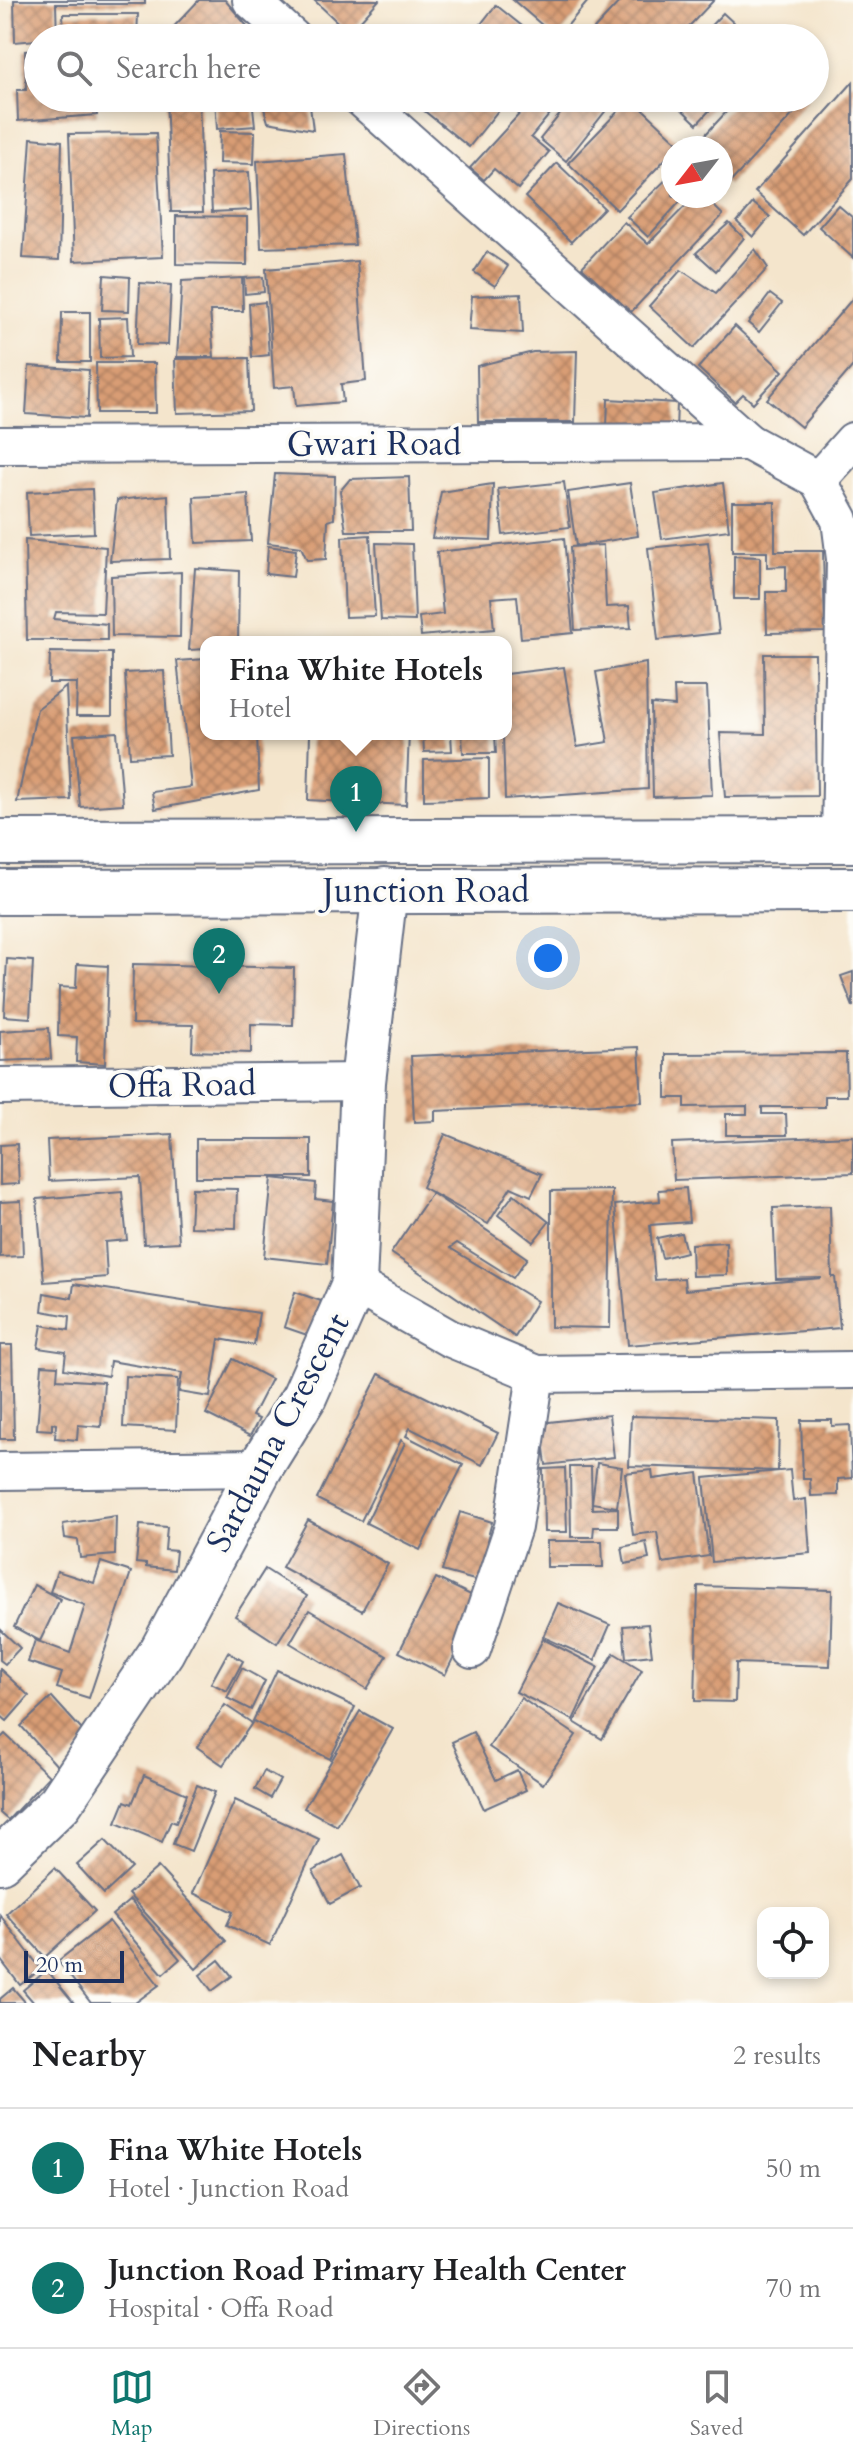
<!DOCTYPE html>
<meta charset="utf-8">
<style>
body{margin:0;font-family:Cardo,serif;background:#f6f6f6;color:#202124}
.controls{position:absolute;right:24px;bottom:24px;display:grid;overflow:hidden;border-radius:16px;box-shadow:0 4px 12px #0003}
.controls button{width:72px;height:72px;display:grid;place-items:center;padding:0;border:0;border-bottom:2px solid #e0e0e0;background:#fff;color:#202124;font:40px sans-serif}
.compass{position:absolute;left:661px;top:136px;width:72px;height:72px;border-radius:50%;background:#fff;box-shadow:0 4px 12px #0003;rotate:239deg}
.scale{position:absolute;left:24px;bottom:20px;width:100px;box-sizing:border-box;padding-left:8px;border:4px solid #1b2f5e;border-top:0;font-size:22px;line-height:28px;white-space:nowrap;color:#1b2f5e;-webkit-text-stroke:6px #fdfcf7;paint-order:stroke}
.you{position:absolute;left:548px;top:958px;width:28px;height:28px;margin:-20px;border:6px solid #fff;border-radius:50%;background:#1a73e8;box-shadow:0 0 0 12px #1a73e833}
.badge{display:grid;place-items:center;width:52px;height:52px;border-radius:50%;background:#0f766e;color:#fff;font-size:26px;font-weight:700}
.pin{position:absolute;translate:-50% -66px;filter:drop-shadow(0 2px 4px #0008)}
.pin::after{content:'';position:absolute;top:42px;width:28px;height:24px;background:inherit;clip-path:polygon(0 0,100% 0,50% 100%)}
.popup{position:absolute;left:200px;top:636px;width:312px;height:104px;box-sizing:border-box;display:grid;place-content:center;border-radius:16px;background:#fff;filter:drop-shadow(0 2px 6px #0005);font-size:26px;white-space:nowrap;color:#757577}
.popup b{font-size:30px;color:#202124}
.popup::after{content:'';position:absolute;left:50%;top:100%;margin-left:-16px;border:16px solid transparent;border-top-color:#fff}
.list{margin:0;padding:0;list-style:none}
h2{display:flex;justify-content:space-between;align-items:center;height:104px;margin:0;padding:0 32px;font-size:34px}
h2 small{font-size:26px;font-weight:400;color:#757577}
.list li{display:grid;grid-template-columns:52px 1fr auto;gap:24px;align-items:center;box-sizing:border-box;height:120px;padding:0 32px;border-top:2px solid #e0e0e0}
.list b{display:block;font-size:30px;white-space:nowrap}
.list p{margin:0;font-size:26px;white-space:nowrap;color:#757577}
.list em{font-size:26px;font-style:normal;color:#757577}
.icon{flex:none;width:44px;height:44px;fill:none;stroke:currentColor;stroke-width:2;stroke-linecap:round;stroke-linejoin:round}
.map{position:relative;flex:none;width:853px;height:2003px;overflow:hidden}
.search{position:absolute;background:#fff;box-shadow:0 4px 12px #0003;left:24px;right:24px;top:24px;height:88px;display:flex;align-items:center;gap:20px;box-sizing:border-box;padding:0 28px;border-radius:44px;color:#757577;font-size:30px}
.sheet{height:344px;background:#fff}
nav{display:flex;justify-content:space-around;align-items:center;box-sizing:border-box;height:112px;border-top:2px solid #e0e0e0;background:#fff;font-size:22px;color:#757577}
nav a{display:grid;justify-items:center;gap:4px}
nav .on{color:#0f766e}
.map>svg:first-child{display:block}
.building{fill:url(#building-cross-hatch)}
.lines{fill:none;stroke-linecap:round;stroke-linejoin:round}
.street-casing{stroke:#676f84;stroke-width:40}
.secondary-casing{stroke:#676f84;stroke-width:48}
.primary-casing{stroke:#676f84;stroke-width:48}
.street{stroke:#fff;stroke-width:36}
.secondary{stroke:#fff;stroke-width:44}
.primary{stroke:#fff;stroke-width:44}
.labels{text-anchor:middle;stroke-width:7;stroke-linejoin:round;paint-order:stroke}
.street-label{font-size:34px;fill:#1b2f5e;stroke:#fdfcf7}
</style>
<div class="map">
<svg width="853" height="2003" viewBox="0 0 853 2003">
<defs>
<pattern id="building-cross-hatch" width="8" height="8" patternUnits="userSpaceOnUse" patternTransform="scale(2)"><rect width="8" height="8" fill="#d99d74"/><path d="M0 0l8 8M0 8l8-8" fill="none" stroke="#af8062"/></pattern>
</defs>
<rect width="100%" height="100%" fill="#fdfcf7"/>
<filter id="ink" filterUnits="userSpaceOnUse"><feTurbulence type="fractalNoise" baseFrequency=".0125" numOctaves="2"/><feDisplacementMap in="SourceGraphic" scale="16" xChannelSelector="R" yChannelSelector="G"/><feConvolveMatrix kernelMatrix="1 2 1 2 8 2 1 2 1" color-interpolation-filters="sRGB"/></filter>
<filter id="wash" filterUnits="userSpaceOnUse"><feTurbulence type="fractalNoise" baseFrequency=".006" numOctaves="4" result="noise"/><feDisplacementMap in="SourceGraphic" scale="32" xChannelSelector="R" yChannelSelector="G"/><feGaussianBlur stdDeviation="1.8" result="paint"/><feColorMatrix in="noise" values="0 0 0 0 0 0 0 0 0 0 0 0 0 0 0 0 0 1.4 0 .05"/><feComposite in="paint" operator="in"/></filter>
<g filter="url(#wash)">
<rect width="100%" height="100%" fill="#f4e5cc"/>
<g id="blocks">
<g class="building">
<path d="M 14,0 L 145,0 L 145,4 L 56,4 L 57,38 L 15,42 Z"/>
<path d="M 199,0 L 225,0 L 247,26 L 236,38 L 172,38 L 167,34 Z"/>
<path d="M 314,0 L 379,0 L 349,33 Z"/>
<path d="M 513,0 L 589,0 L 557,38 Z"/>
<path d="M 621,0 L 714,0 L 678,38 L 604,38 L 594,29 Z"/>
<path d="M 496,5 L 537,38 L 470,38 Z"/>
<path d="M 723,13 L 750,38 L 699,38 Z"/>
<path d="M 63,14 L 138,14 L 137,38 L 64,38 Z"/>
<path d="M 38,50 L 38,98 L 95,98 L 97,115 L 18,121 L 17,90 L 26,90 L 25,51 Z"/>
<path d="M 853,82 L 853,179 L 803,235 L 755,192 Z"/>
<path d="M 166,98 L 199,98 L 203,212 L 171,212 Z"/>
<path d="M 215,98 L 252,98 L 255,126 L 217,129 Z"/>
<path d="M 261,98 L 296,98 L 297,102 L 310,106 L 313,130 L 268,122 Z"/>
<path d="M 422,98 L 508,98 L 469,147 L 417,105 Z"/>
<path d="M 534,98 L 563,98 L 531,137 L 549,152 L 518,189 L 494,169 L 484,180 L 470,168 Z"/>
<path d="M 573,98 L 603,98 L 611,104 L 566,161 L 540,139 Z"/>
<path d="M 631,98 L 680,144 L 673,148 L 673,151 L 617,210 L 568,163 Z"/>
<path d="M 670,98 L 721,98 L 697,124 Z"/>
<path d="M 739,98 L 808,98 L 728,185 L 721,178 L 721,148 L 693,148 Z"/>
<path d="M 220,131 L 255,132 L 254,164 L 219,163 Z"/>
<path d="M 156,133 L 163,257 L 74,261 L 69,134 Z"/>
<path d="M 31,138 L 62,141 L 59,260 L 23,258 Z"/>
<path d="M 346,154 L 355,245 L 261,248 L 257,161 Z"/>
<path d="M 557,163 L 604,208 L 571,242 L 525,197 Z"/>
<path d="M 249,172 L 251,210 L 212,212 L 210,174 Z"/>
<path d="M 673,173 L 673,196 L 685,196 L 648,237 L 627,217 Z"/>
<path d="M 695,196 L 704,196 L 723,215 L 631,312 L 582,267 L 624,222 L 648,244 Z"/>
<path d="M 753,203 L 770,217 L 753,237 L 737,222 Z"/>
<path d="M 838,205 L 853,218 L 853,258 L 819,227 Z"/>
<path d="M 176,216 L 247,217 L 247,265 L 176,264 Z"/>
<path d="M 729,223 L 744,238 L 716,271 L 696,253 Z"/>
<path d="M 755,249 L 768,268 L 694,348 L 649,306 L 681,270 L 716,293 Z"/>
<path d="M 487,252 L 508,266 L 495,286 L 474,272 Z"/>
<path d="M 357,261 L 366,381 L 341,384 L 343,402 L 296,406 L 294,386 L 274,388 L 266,269 Z"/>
<path d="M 104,275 L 130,277 L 129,311 L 102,310 Z"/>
<path d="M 263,277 L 264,292 L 245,294 L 244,278 Z"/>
<path d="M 242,278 L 243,311 L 210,311 L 214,357 L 177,357 L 182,281 Z"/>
<path d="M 140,283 L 171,285 L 168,345 L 137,344 Z"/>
<path d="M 521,294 L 523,333 L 469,330 L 472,296 Z"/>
<path d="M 770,294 L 782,303 L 759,332 L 748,323 Z"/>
<path d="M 853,298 L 853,366 L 801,427 L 767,399 Z"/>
<path d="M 265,302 L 269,355 L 252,357 L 249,304 Z"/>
<path d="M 62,312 L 90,312 L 90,362 L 61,362 Z"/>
<path d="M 128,317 L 130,357 L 100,358 L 99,318 Z"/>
<path d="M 735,326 L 783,371 L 753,403 L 743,394 L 735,402 L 698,368 Z"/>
<path d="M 577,351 L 575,422 L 478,422 L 477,366 L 533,352 Z"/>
<path d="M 249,358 L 251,411 L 177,413 L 175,359 Z"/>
<path d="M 96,363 L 155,363 L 156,413 L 97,413 Z"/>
<path d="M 29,366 L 89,370 L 87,418 L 26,414 Z"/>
<path d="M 608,399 L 677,403 L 676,431 L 607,427 Z"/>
<path d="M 275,474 L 335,476 L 334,519 L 328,521 L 326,559 L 307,560 L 301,547 L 268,543 Z"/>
<path d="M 409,477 L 411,531 L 346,531 L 340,491 L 350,479 Z"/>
<path d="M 564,482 L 570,527 L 503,535 L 498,489 Z"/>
<path d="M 630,483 L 638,536 L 576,546 L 568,492 Z"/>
<path d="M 723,483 L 729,530 L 662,539 L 655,493 Z"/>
<path d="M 493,484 L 491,540 L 432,538 L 441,492 Z"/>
<path d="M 92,489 L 94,533 L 29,536 L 27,492 Z"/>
<path d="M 248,494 L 251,541 L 196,543 L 194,497 Z"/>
<path d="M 168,495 L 170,559 L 110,561 L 117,500 Z"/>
<path d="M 732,502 L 775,502 L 775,551 L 823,551 L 825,632 L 767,633 L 766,592 L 786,592 L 786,566 L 767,567 L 767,552 L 732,552 Z"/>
<path d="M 370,535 L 375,616 L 345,617 L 342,537 Z"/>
<path d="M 564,538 L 573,633 L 521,638 L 517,596 L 491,598 L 494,629 L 421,636 L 419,617 L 443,614 L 437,552 Z"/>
<path d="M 25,540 L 106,547 L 103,613 L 56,612 L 54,619 L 107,624 L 107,640 L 27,640 Z"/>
<path d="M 708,542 L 719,633 L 658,640 L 648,548 Z"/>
<path d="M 376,543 L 412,544 L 415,621 L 381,620 Z"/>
<path d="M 603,545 L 606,607 L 629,606 L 631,628 L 575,630 L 570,547 Z"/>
<path d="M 268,546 L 296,550 L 293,577 L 266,574 Z"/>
<path d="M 734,556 L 760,557 L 760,599 L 734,599 Z"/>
<path d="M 195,568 L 239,571 L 238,642 L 206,642 L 206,649 L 189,650 Z"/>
<path d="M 181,572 L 180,637 L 112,636 L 111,576 Z"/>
<path d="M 50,652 L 112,653 L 112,716 L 76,716 L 77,683 L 49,683 Z"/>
<path d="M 764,654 L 815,654 L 817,796 L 725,797 L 720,733 L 765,734 Z"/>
<path d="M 206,659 L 206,734 L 257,734 L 259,790 L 155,809 L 152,792 L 191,787 L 177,661 Z"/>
<path d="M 646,663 L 648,789 L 505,799 L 503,734 L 506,734 L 506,674 L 564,667 L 577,747 L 608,742 L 596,672 Z"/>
<path d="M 164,671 L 169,755 L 130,757 L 125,673 Z"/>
<path d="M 66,687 L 71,800 L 17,802 L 37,709 Z"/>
<path d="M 674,687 L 707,687 L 712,795 L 653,797 L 651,704 L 675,706 Z"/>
<path d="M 117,732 L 123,804 L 80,807 L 74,735 Z"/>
<path d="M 310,734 L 409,734 L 406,805 L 308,800 Z"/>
<path d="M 423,734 L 451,734 L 452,751 L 424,752 Z"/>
<path d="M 462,734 L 495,734 L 496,753 L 463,753 Z"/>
<path d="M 489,758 L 489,798 L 424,800 L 424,760 Z"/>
<path d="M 7,959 L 33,961 L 30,1018 L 4,1016 Z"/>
<path d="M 77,964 L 108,966 L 105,1064 L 76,1062 L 77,1037 L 58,1036 L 59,987 L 76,988 Z"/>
<path d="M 133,964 L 294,968 L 293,1025 L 251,1024 L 251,1053 L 192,1051 L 193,1025 L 132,1024 Z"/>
<path d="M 853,972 L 853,1007 L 841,976 Z"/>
<path d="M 49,1028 L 51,1059 L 0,1061 L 0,1031 Z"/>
<path d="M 639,1047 L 642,1102 L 435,1111 L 435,1121 L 414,1122 L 411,1056 Z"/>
<path d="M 846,1053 L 847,1096 L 825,1096 L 825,1107 L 762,1107 L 762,1114 L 786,1114 L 787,1135 L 726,1135 L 726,1114 L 747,1114 L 747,1106 L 685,1107 L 685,1098 L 666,1098 L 666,1054 Z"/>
<path d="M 172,1134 L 179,1242 L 144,1244 L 140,1177 L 49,1181 L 47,1140 Z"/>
<path d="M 445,1134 L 542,1174 L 531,1196 L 511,1187 L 488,1224 L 422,1187 Z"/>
<path d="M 853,1136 L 853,1173 L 674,1180 L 672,1143 Z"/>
<rect x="196" y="1139" width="115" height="38"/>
<path d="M 17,1144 L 19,1184 L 0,1185 L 0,1145 Z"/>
<path d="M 272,1178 L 316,1183 L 315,1199 L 333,1201 L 327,1264 L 264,1257 Z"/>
<path d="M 192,1188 L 237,1189 L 236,1228 L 190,1227 Z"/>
<path d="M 686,1188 L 689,1222 L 650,1225 L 655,1280 L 684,1278 L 685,1290 L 822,1278 L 776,1279 L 773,1208 L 830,1206 L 832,1277 L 835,1277 L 840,1328 L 628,1345 L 615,1205 L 660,1201 L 659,1190 Z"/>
<path d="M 612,1190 L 610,1328 L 551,1327 L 551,1191 Z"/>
<path d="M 122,1192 L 127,1240 L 105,1242 L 107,1277 L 44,1282 L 37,1199 Z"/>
<path d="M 432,1193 L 527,1258 L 513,1278 L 457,1243 L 450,1248 L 537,1301 L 515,1337 L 391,1253 Z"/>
<path d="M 514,1194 L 549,1222 L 533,1242 L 498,1215 Z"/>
<path d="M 21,1201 L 23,1256 L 0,1257 L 0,1202 Z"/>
<path d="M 681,1233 L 686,1252 L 662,1258 L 657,1238 Z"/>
<path d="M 726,1242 L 727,1275 L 692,1276 L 691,1244 Z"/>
<path d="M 74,1284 L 259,1313 L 254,1345 L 219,1339 L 210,1397 L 179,1392 L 182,1373 L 110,1361 L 108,1376 L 64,1369 L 66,1352 L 38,1348 L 42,1325 L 69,1330 L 70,1316 L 42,1311 L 44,1293 L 72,1298 Z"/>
<path d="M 295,1292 L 321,1301 L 310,1336 L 284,1327 Z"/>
<path d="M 0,1345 L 12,1345 L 14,1439 L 0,1439 Z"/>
<path d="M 233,1359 L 271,1379 L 252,1416 L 259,1419 L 250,1436 L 206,1414 Z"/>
<path d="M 42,1365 L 58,1366 L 57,1379 L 104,1382 L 101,1427 L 78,1425 L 77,1440 L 55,1438 L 56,1424 L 52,1423 L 52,1430 L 37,1429 Z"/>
<path d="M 379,1374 L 498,1433 L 482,1465 L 410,1428 L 406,1436 L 463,1465 L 420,1550 L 366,1523 L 405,1443 L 401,1440 L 361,1521 L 317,1499 Z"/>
<path d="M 125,1376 L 178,1379 L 176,1430 L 123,1427 Z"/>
<path d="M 609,1415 L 614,1457 L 546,1465 L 541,1423 Z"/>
<path d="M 631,1416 L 779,1420 L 778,1471 L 629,1466 Z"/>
<path d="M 801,1420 L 832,1420 L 832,1426 L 850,1425 L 852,1478 L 838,1479 L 838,1495 L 811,1496 L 810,1479 L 803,1479 Z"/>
<path d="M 597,1463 L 622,1467 L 617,1507 L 592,1503 Z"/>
<path d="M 570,1467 L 591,1467 L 592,1509 L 618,1508 L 618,1527 L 594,1527 L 593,1537 L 571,1537 Z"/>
<path d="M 565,1468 L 567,1532 L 544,1532 L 543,1469 Z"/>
<path d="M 652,1470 L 653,1479 L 698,1473 L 709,1556 L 662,1563 L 657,1532 L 633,1535 L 625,1473 Z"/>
<path d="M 790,1470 L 793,1501 L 806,1499 L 810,1553 L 712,1562 L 704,1478 Z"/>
<path d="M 460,1512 L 492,1522 L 487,1540 L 497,1543 L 485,1583 L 442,1571 Z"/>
<path d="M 116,1516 L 115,1555 L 80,1558 L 78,1540 L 65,1538 L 63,1524 Z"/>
<path d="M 308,1520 L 388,1564 L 362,1611 L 282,1567 Z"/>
<path d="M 140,1525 L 167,1527 L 165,1550 L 176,1551 L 174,1570 L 146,1567 L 146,1564 L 136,1563 Z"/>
<path d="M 547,1541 L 602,1541 L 603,1567 L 547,1567 Z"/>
<path d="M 646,1542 L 649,1559 L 625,1564 L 622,1547 Z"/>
<path d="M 101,1562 L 131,1572 L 89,1698 L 57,1688 L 62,1673 L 28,1662 L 35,1640 L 70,1653 L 85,1605 L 50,1592 L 57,1571 L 94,1583 Z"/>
<path d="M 265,1569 L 307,1596 L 277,1643 L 235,1616 Z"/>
<path d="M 436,1578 L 481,1600 L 445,1675 L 399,1652 Z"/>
<path d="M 34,1585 L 60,1599 L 40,1641 L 14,1627 Z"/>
<path d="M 698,1586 L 832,1590 L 830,1666 L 736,1663 L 735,1702 L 695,1701 Z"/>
<path d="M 558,1603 L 610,1625 L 595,1660 L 543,1637 Z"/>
<path d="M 309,1610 L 387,1656 L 367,1689 L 290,1643 Z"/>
<path d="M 648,1624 L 652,1655 L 626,1658 L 623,1626 Z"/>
<path d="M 0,1629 L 20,1648 L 5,1664 L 0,1660 Z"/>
<path d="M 543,1639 L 598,1667 L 573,1720 L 516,1692 Z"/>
<path d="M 228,1652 L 243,1661 L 227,1691 L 211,1683 Z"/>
<path d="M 614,1653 L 642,1670 L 602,1739 L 574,1722 Z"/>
<path d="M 242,1668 L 265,1681 L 251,1710 L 227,1698 Z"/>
<path d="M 0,1669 L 29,1696 L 7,1721 L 0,1715 Z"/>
<path d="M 277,1670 L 355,1707 L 330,1759 L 253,1721 Z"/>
<path d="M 52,1697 L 90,1739 L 59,1768 L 21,1726 Z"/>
<path d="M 521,1698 L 576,1735 L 543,1784 L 489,1747 Z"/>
<path d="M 225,1705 L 252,1723 L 223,1765 L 197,1747 Z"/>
<path d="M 360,1711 L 393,1729 L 337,1826 L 304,1808 Z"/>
<path d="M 473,1732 L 496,1780 L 517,1770 L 526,1790 L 484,1809 L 452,1742 Z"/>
<path d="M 5,1734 L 49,1776 L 8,1820 L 0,1813 L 0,1739 Z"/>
<path d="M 264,1771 L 280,1780 L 270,1798 L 255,1789 Z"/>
<path d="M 144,1775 L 187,1794 L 176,1823 L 171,1821 L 162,1842 L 116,1823 L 125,1801 L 132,1804 Z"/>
<path d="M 197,1785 L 215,1792 L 191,1851 L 173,1844 Z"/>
<path d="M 235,1800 L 319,1839 L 270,1945 L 227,1925 L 233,1912 L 193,1893 Z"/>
<path d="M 105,1840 L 132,1868 L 104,1894 L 77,1865 Z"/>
<path d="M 343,1855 L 360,1888 L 330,1904 L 313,1871 Z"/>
<path d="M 158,1867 L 226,1941 L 196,1969 L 128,1894 Z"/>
<path d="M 55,1868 L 95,1911 L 45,1957 L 6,1914 Z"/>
<path d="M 130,1900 L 180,1959 L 163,1974 L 112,1915 Z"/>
<path d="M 0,1915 L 41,1969 L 20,1985 L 0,1959 Z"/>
<path d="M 109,1921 L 159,1985 L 135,2003 L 91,2003 L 58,1961 Z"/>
<path d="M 219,1960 L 232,1976 L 212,1991 L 200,1975 Z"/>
<path d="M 47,1970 L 74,2003 L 34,2003 L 23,1990 Z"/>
<path d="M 13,1988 L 26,2003 L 0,2003 L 0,1999 Z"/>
</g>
</g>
</g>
<g filter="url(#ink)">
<use href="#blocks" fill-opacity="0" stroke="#676f84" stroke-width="2"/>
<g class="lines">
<defs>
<g id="street">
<path d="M 251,0 L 293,38"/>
<path d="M 361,98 L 748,442 L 818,480 L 840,520 L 845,559 L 840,840"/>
<path d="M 0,445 L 748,442"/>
<path d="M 818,480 L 853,441"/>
<path d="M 0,1086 L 363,1082"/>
<path d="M 354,1284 L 449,1338 L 536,1374 L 853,1370"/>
<path d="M 0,1471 L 260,1468"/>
<path d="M 472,1650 L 513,1527 L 536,1374"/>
</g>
<path id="secondary" d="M 0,1861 L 60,1803 L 162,1651 L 260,1468 L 304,1397 L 354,1284 L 363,1082 L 385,890"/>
<g id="primary">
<path d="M 0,842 L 853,840"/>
<path d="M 0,892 L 853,890"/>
</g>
</defs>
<use href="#street" class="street-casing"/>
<use href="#secondary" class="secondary-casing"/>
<use href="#primary" class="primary-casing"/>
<use href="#street" class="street"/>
<use href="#secondary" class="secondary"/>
<use href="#primary" class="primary"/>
</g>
</g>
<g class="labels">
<g class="street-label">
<text x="374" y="455">Gwari Road</text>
<text x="426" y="902">Junction Road</text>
<text transform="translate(182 1084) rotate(-1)" y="12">Offa Road</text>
<text transform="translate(277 1432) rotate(-62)" y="12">Sardauna Crescent</text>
</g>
</g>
</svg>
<div class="controls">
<button><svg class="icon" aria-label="locate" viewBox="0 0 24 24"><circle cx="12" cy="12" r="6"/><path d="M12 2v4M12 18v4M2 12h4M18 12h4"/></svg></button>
</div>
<svg class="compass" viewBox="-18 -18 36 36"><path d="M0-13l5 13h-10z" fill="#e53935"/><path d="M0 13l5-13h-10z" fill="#757577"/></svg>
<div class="scale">20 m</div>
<div class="you"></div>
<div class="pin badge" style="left:356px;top:832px">1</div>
<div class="popup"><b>Fina White Hotels</b>Hotel</div>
<div class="pin badge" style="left:219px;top:994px">2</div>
<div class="search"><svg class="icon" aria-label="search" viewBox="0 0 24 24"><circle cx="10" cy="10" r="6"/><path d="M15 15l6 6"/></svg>Search here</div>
</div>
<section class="sheet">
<h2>Nearby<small>2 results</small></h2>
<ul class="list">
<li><span class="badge">1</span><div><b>Fina White Hotels</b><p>Hotel · Junction Road</p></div><em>50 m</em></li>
<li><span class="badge">2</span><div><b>Junction Road Primary Health Center</b><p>Hospital · Offa Road</p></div><em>70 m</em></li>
</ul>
</section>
<nav>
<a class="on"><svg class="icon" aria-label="map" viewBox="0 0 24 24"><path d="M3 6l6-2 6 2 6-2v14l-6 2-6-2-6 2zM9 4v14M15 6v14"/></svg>Map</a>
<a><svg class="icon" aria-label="directions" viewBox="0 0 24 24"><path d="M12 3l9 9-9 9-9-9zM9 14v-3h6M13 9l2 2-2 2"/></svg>Directions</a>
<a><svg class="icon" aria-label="saved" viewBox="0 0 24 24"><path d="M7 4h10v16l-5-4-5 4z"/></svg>Saved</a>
</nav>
